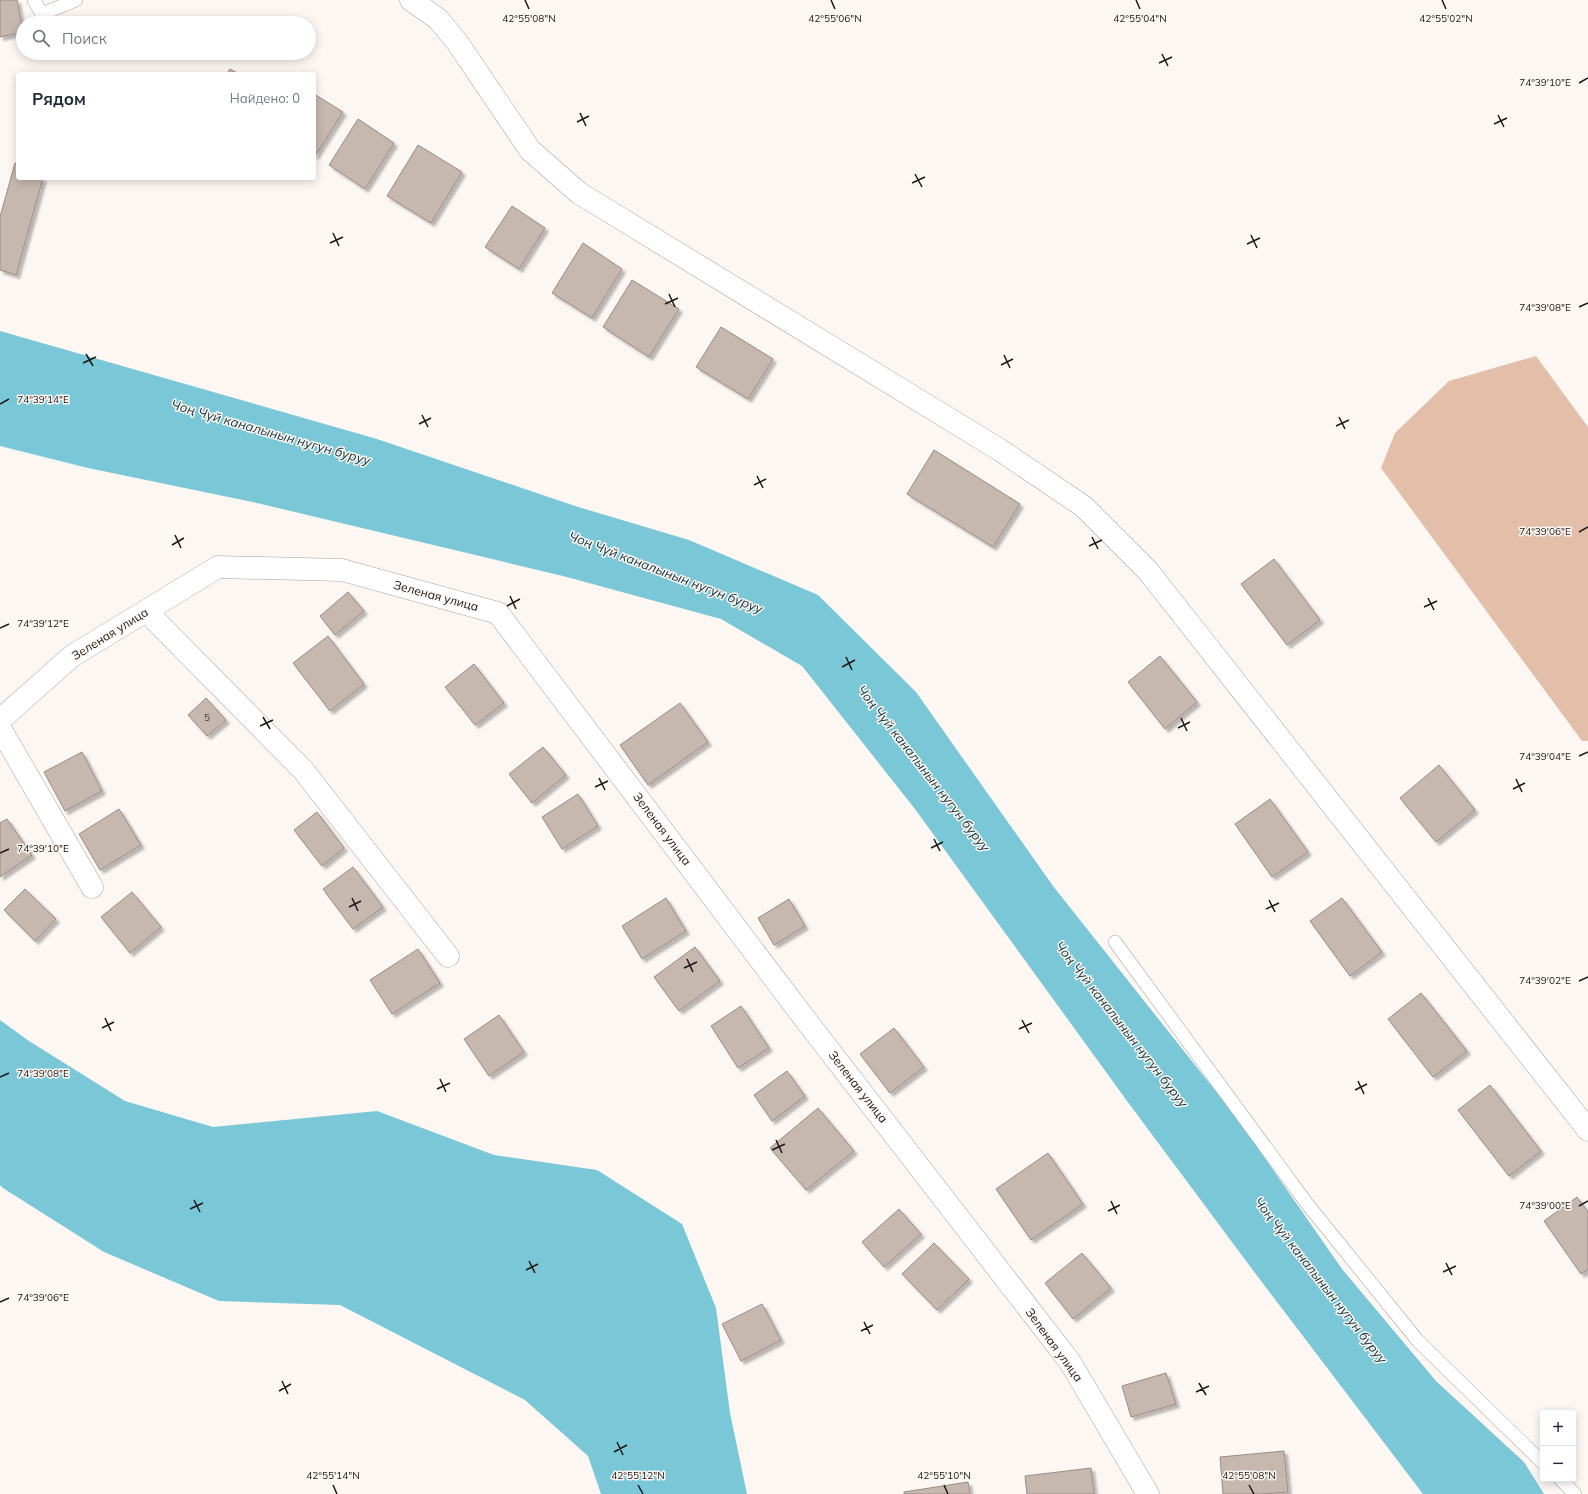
<!DOCTYPE html>
<html lang="ru">
<meta charset="utf-8">
<style>
body{margin:0;font-family:Mulish,sans-serif;background:#f6f6f7;color:#1f2937}
.controls{position:absolute;right:12px;bottom:12px;display:grid;overflow:hidden;border-radius:4px;box-shadow:0 2px 10px #0003}
.controls button{width:36px;height:36px;display:grid;place-items:center;padding:0;border:0;border-bottom:1px solid #e0e1e3;background:#fff;color:#1f2937;font:20px sans-serif}
.list{margin:0;padding:0;list-style:none}
h2{display:flex;justify-content:space-between;align-items:center;height:52px;margin:0;padding:0 16px;font-size:17px}
h2 small{font-size:13px;font-weight:400;color:#747a83}
.icon{flex:none;width:22px;height:22px;fill:none;stroke:currentColor;stroke-width:2;stroke-linecap:round;stroke-linejoin:round}
.map{position:relative;flex:none;width:1588px;height:1494px;overflow:hidden}
.search{position:absolute;background:#fff;box-shadow:0 2px 10px #0003;left:16px;top:16px;width:300px;height:44px;display:flex;align-items:center;gap:10px;box-sizing:border-box;padding:0 14px;border-radius:22px;color:#747a83;font-size:15px}
.panel{position:absolute;background:#fff;box-shadow:0 2px 10px #0003;left:16px;top:72px;width:300px;height:108px;border-radius:4px}
.map>svg:first-child{display:block}
.garden{fill:#e3bea9}
.water{fill:#7ac7d7}
.building{fill:#c6b7af;stroke:#9a8c85;filter:url(#shadow)}
.lines{fill:none;stroke-linecap:round;stroke-linejoin:round}
.service-casing{stroke:#afa19a;stroke-width:14}
.minor-casing{stroke:#afa19a;stroke-width:23}
.service{stroke:#fff;stroke-width:13}
.minor{stroke:#fff;stroke-width:22}
.ticks{fill:none;stroke:#1d1815;stroke-width:1.5}
.labels{text-anchor:middle;stroke-width:3;stroke-linejoin:round;paint-order:stroke}
.number-label{font-size:10px;fill:#47403c}
.street-label{font-size:12px;fill:#1d1815;stroke:#fdf7f3}
.water-label{font-size:13px;font-style:italic;fill:#0e343b;stroke:#fdf7f3}
.ticks-label{font-size:10px;text-anchor:middle;fill:#1d1815;stroke:#fdf7f3;stroke-width:3;stroke-linejoin:round;paint-order:stroke}
</style>
<div class="map">
<svg width="1588" height="1494" viewBox="0 0 1588 1494">
<defs>
<filter id="shadow"><feDropShadow dx="3.5" dy="3.5" stdDeviation="1" flood-color="#0004"/></filter>
</defs>
<rect width="100%" height="100%" fill="#fdf7f3"/>
<path class="garden" d="M 1536,356 L 1588,427 L 1588,741 L 1582,741 L 1381,468 L 1395,433 L 1449,381 Z"/>
<g class="water">
<path d="M 0,331 L 377,439 L 575,506 L 689,540 L 818,595 L 916,692 L 1053,886 L 1237,1118 L 1342,1269 L 1436,1381 L 1524,1462 L 1544,1494 L 1423,1494 L 1258,1277 L 1130,1105 L 915,809 L 802,666 L 721,619 L 563,576 L 257,503 L 88,468 L 0,446 Z"/>
<path d="M 0,1020 L 29,1041 L 125,1101 L 213,1127 L 377,1111 L 494,1155 L 597,1170 L 682,1224 L 716,1308 L 730,1413 L 747,1494 L 601,1494 L 588,1456 L 525,1400 L 340,1305 L 219,1301 L 104,1252 L 3,1188 L 0,1185 Z"/>
</g>
<g class="building">
<path d="M 0,0 L 17,0 L 23,32 L 0,37 Z"/>
<path d="M 230,69 L 239,74 L 227,74 Z"/>
<path d="M 314,94 L 343,112 L 315,156 L 314,156 Z"/>
<path d="M 358,119 L 394,143 L 365,189 L 329,165 Z"/>
<path d="M 418,145 L 462,172 L 431,223 L 387,196 Z"/>
<path d="M 15,163 L 18,164 L 18,178 L 43,178 L 16,275 L 0,270 L 0,217 Z"/>
<path d="M 512,206 L 545,228 L 519,269 L 485,247 Z"/>
<path d="M 583,243 L 622,269 L 592,318 L 552,293 Z"/>
<path d="M 632,280 L 679,309 L 649,357 L 603,327 Z"/>
<path d="M 721,327 L 773,359 L 748,399 L 696,367 Z"/>
<path d="M 934,450 L 1020,504 L 993,547 L 907,494 Z"/>
<path d="M 1274,559 L 1320,620 L 1287,645 L 1241,584 Z"/>
<path d="M 348,592 L 364,611 L 335,635 L 320,616 Z"/>
<path d="M 328,636 L 364,684 L 330,711 L 293,663 Z"/>
<path d="M 1160,656 L 1197,702 L 1165,729 L 1128,682 Z"/>
<path d="M 474,664 L 504,703 L 475,725 L 445,687 Z"/>
<path d="M 206,698 L 226,720 L 207,736 L 188,715 Z"/>
<path d="M 680,703 L 708,742 L 648,785 L 620,745 Z"/>
<path d="M 543,747 L 566,775 L 532,803 L 509,774 Z"/>
<path d="M 82,752 L 102,791 L 65,811 L 44,772 Z"/>
<path d="M 1439,765 L 1475,810 L 1436,842 L 1400,798 Z"/>
<path d="M 578,794 L 598,826 L 562,849 L 542,817 Z"/>
<path d="M 1270,799 L 1308,852 L 1272,877 L 1235,824 Z"/>
<path d="M 119,809 L 141,845 L 100,870 L 79,834 Z"/>
<path d="M 317,812 L 344,848 L 322,866 L 294,830 Z"/>
<path d="M 7,819 L 32,855 L 0,877 L 0,823 Z"/>
<path d="M 353,867 L 383,907 L 353,929 L 323,889 Z"/>
<path d="M 25,889 L 56,919 L 35,941 L 4,910 Z"/>
<path d="M 132,892 L 161,927 L 130,953 L 101,917 Z"/>
<path d="M 666,898 L 686,931 L 642,959 L 622,926 Z"/>
<path d="M 1342,898 L 1382,952 L 1350,976 L 1310,921 Z"/>
<path d="M 789,899 L 805,926 L 774,945 L 758,918 Z"/>
<path d="M 695,947 L 720,981 L 679,1011 L 654,977 Z"/>
<path d="M 418,949 L 440,983 L 392,1014 L 370,980 Z"/>
<path d="M 1421,993 L 1467,1051 L 1433,1077 L 1388,1019 Z"/>
<path d="M 741,1006 L 769,1048 L 738,1068 L 711,1026 Z"/>
<path d="M 499,1015 L 524,1052 L 489,1076 L 464,1039 Z"/>
<path d="M 894,1028 L 924,1067 L 890,1093 L 860,1054 Z"/>
<path d="M 787,1071 L 805,1096 L 772,1121 L 754,1095 Z"/>
<path d="M 1490,1085 L 1541,1151 L 1509,1176 L 1458,1110 Z"/>
<path d="M 818,1108 L 854,1151 L 806,1190 L 770,1148 Z"/>
<path d="M 1048,1153 L 1083,1204 L 1031,1240 L 996,1189 Z"/>
<path d="M 1577,1197 L 1588,1212 L 1588,1269 L 1581,1274 L 1544,1221 Z"/>
<path d="M 899,1209 L 921,1234 L 884,1267 L 862,1242 Z"/>
<path d="M 934,1243 L 969,1279 L 937,1310 L 902,1274 Z"/>
<path d="M 1082,1253 L 1111,1288 L 1073,1319 L 1045,1283 Z"/>
<path d="M 762,1304 L 781,1340 L 741,1361 L 722,1324 Z"/>
<path d="M 1166,1373 L 1176,1404 L 1131,1417 L 1122,1386 Z"/>
<path d="M 1284,1451 L 1288,1492 L 1262,1494 L 1223,1494 L 1220,1457 Z"/>
<path d="M 1091,1468 L 1094,1494 L 1027,1494 L 1025,1476 Z"/>
<path d="M 968,1482 L 970,1494 L 904,1494 L 904,1492 Z"/>
</g>
<g class="lines">
<defs>
<g id="service">
<path d="M 34,0 L 42,14 L 76,0"/>
<path d="M 1115,942 L 1308,1205 L 1418,1341 L 1543,1463"/>
<path d="M 1560,1479 L 1575,1494"/>
</g>
<g id="minor">
<path d="M 411,0 L 438,19 L 457,42 L 530,150 L 579,193 L 1000,450 L 1083,506 L 1148,571 L 1588,1130"/>
<path d="M 146,611 L 303,770 L 448,956"/>
<path d="M 0,720 L 72,656 L 218,567 L 342,570 L 498,613 L 808,1023 L 1070,1362 L 1148,1494"/>
<path d="M 0,728 L 92,887"/>
</g>
</defs>
<use href="#service" class="service-casing"/>
<use href="#minor" class="minor-casing"/>
<use href="#service" class="service"/>
<use href="#minor" class="minor"/>
</g>
<path class="ticks" d="M 525,0 L 529,9M 831,0 L 835,9M 1136,0 L 1140,9M 1442,0 L 1446,9M 1162,54 L 1168,66M 1159,63 L 1172,57M 1579,83 L 1588,78M 580,113 L 586,126M 1498,115 L 1504,127M 577,122 L 589,116M 1494,124 L 1507,118M 915,174 L 922,187M 912,183 L 925,177M 333,233 L 339,246M 1251,235 L 1257,248M 330,243 L 343,237M 1247,244 L 1260,238M 669,294 L 675,307M 665,304 L 678,298M 1579,307 L 1588,303M 86,354 L 93,366M 1004,355 L 1010,368M 83,363 L 96,357M 1001,365 L 1013,359M 0,404 L 9,399M 422,415 L 428,427M 1339,417 L 1345,429M 419,424 L 431,418M 1336,426 L 1349,420M 757,476 L 763,488M 754,485 L 766,479M 1579,532 L 1588,527M 175,535 L 181,548M 1092,537 L 1098,549M 172,545 L 184,538M 1089,546 L 1102,540M 510,596 L 516,609M 1428,598 L 1434,610M 507,606 L 520,599M 1424,607 L 1437,601M 0,628 L 9,624M 846,657 L 852,670M 842,667 L 855,660M 263,717 L 270,729M 1181,718 L 1187,731M 260,726 L 273,720M 1178,728 L 1190,722M 1579,756 L 1588,752M 599,778 L 605,790M 1516,779 L 1522,792M 595,787 L 608,781M 1513,789 L 1525,783M 934,839 L 940,851M 931,848 L 943,842M 0,853 L 9,849M 352,898 L 358,911M 1269,900 L 1275,912M 349,907 L 361,901M 1266,909 L 1279,903M 687,959 L 693,972M 684,968 L 697,962M 1579,981 L 1588,977M 105,1018 L 111,1031M 1022,1020 L 1029,1033M 102,1028 L 114,1022M 1019,1029 L 1032,1023M 0,1077 L 9,1073M 440,1079 L 446,1092M 1358,1081 L 1364,1094M 437,1089 L 450,1083M 1355,1090 L 1367,1084M 776,1140 L 782,1153M 772,1150 L 785,1144M 194,1200 L 200,1212M 1111,1201 L 1117,1214M 1579,1206 L 1588,1201M 190,1209 L 203,1203M 1108,1211 L 1120,1205M 529,1261 L 535,1273M 1446,1263 L 1452,1275M 526,1270 L 538,1264M 1443,1272 L 1456,1266M 0,1302 L 9,1298M 864,1322 L 870,1334M 861,1331 L 873,1325M 282,1381 L 288,1394M 1199,1383 L 1206,1395M 279,1391 L 291,1384M 1196,1392 L 1209,1386M 617,1442 L 623,1455M 614,1452 L 627,1445M 333,1485 L 337,1494M 638,1485 L 643,1494M 944,1485 L 948,1494M 1249,1485 L 1254,1494"/>
<g class="labels">
<g class="number-label">
<text x="207" y="721">5</text>
</g>
<g class="street-label">
<text transform="translate(436 596) rotate(15)" y="4">Зеленая улица</text>
<text transform="translate(110 634) rotate(-32)" y="4">Зеленая улица</text>
<text transform="translate(662 829) rotate(53)" y="4">Зеленая улица</text>
<text transform="translate(858 1087) rotate(52)" y="4">Зеленая улица</text>
<text transform="translate(1054 1345) rotate(54)" y="4">Зеленая улица</text>
</g>
<g class="water-label">
<text transform="translate(271 432) rotate(16)" y="5">Чоң Чүй каналынын нугун буруу</text>
<text transform="translate(666 572) rotate(21)" y="5">Чоң Чүй каналынын нугун буруу</text>
<text transform="translate(924 768) rotate(52)" y="5">Чоң Чүй каналынын нугун буруу</text>
<text transform="translate(1122 1024) rotate(52)" y="5">Чоң Чүй каналынын нугун буруу</text>
<text transform="translate(1321 1280) rotate(52)" y="5">Чоң Чүй каналынын нугун буруу</text>
</g>
</g>
<g class="ticks-label">
<text x="529" y="22">42°55'08"N</text>
<text x="835" y="22">42°55'06"N</text>
<text x="1446" y="22">42°55'02"N</text>
<text x="1140" y="22">42°55'04"N</text>
<text x="1545" y="86">74°39'10"E</text>
<text x="1545" y="311">74°39'08"E</text>
<text x="43" y="403">74°39'14"E</text>
<text x="1545" y="535">74°39'06"E</text>
<text x="43" y="627">74°39'12"E</text>
<text x="1545" y="760">74°39'04"E</text>
<text x="43" y="852">74°39'10"E</text>
<text x="1545" y="984">74°39'02"E</text>
<text x="43" y="1077">74°39'08"E</text>
<text x="1545" y="1209">74°39'00"E</text>
<text x="43" y="1301">74°39'06"E</text>
<text x="333" y="1479">42°55'14"N</text>
<text x="638" y="1479">42°55'12"N</text>
<text x="944" y="1479">42°55'10"N</text>
<text x="1249" y="1479">42°55'08"N</text>
</g>
</svg>
<div class="controls">
<button>+</button>
<button>−</button>
</div>
<div class="search"><svg class="icon" aria-label="search" viewBox="0 0 24 24"><circle cx="10" cy="10" r="6"/><path d="M15 15l6 6"/></svg>Поиск</div>
<section class="panel">
<h2>Рядом<small>Найдено: 0</small></h2>
<ul class="list">
</ul>
</section>
</div>
